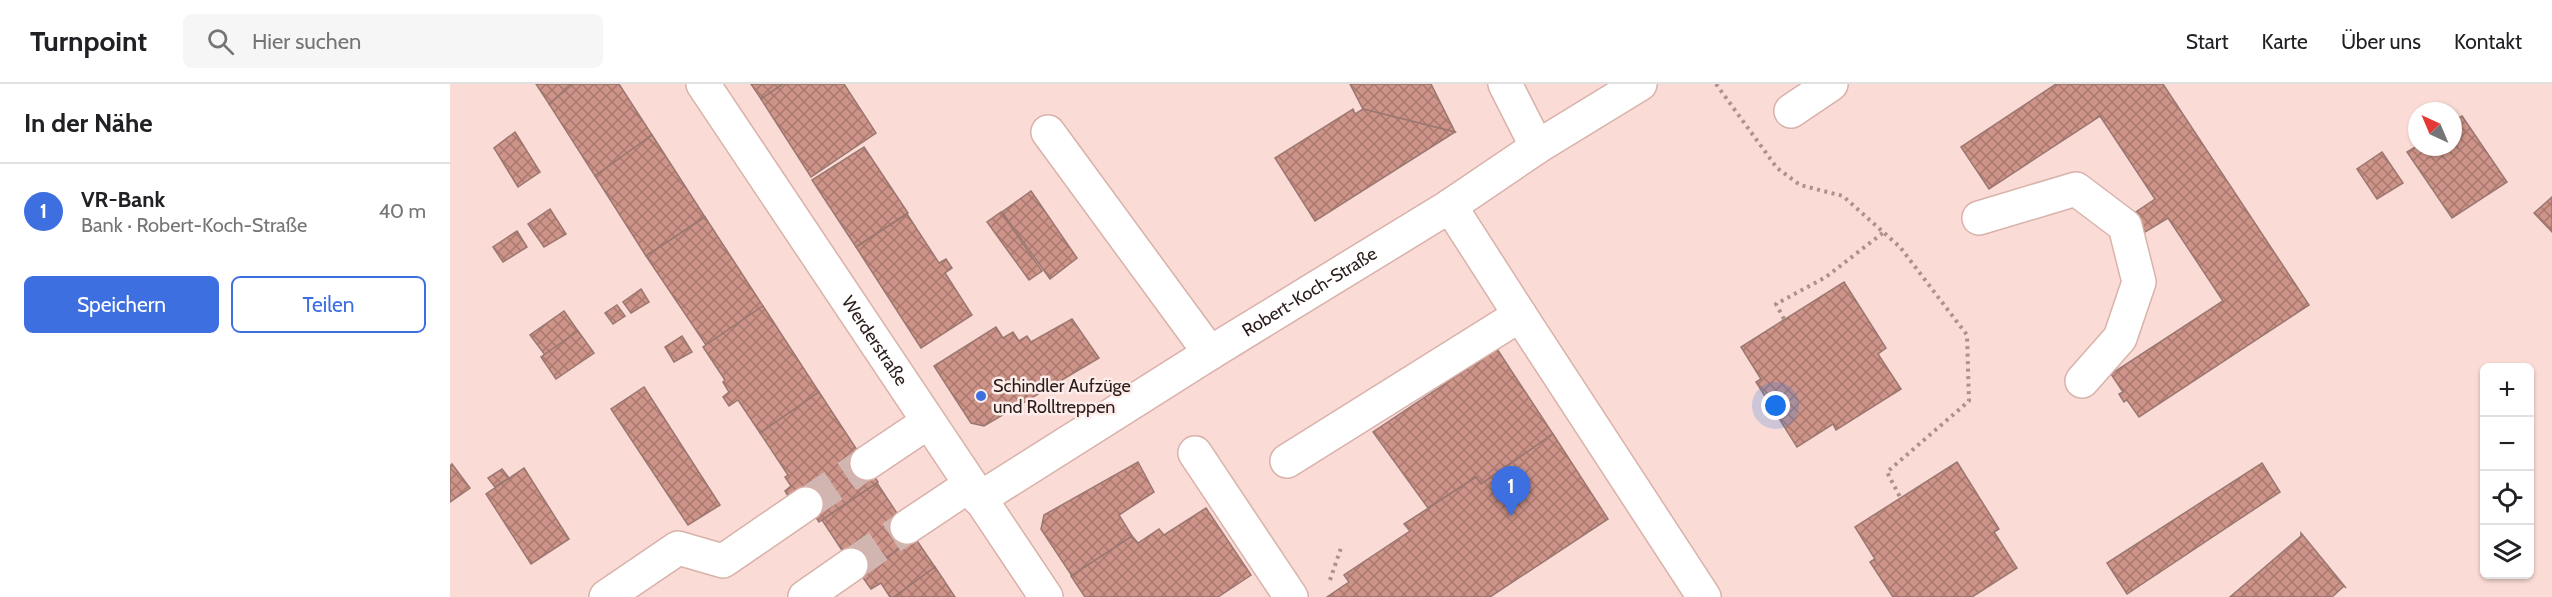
<!DOCTYPE html>
<html lang="de">
<meta charset="utf-8">
<style>
body{margin:0;font-family:Cabin,sans-serif;background:#f6f6f6;color:#202124}
.controls{position:absolute;right:18px;bottom:18px;display:grid;overflow:hidden;border-radius:9px;box-shadow:0 2px 4px #0004}
.controls button{width:54px;height:54px;display:grid;place-items:center;padding:0;border:0;border-bottom:2px solid #e0e0e0;background:#fff;color:#202124;font:30px sans-serif}
.compass{position:absolute;left:1958px;top:18px;width:54px;height:54px;border-radius:50%;background:#fff;box-shadow:0 2px 4px #0004;rotate:316deg}
.you{position:absolute;left:1326px;top:322px;width:21px;height:21px;margin:-15px;border:4px solid #fff;border-radius:50%;background:#1a73e8;box-shadow:0 0 0 9px #1a73e833}
.badge{display:grid;place-items:center;width:39px;height:39px;border-radius:50%;background:#3e6fe0;color:#fff;font-size:20px;font-weight:700}
.pin{position:absolute;translate:-50% -50px;filter:drop-shadow(0 2px 3px #0008)}
.pin::after{content:'';position:absolute;top:32px;width:21px;height:18px;background:inherit;clip-path:polygon(0 0,100% 0,50% 100%)}
.list{margin:0;padding:0;list-style:none}
h2{display:flex;justify-content:space-between;align-items:center;height:78px;margin:0;padding:0 24px;font-size:26px}
h2 small{font-size:20px;font-weight:400;color:#757577}
.list li{display:grid;grid-template-columns:39px 1fr auto;gap:18px;align-items:center;box-sizing:border-box;height:96px;padding:0 24px;border-top:2px solid #e0e0e0}
.list b{display:block;font-size:22px;white-space:nowrap}
.list p{margin:0;font-size:20px;white-space:nowrap;color:#757577}
.list em{font-size:20px;font-style:normal;color:#757577}
.actions{display:flex;gap:12px;padding:18px 24px}
.actions a{flex:1;padding:14px 0;border:2px solid #3e6fe0;border-radius:9px;text-align:center;font-size:21px;color:#3e6fe0}
.actions .main{background:#3e6fe0;color:#fff}
.icon{flex:none;width:33px;height:33px;fill:none;stroke:currentColor;stroke-width:2;stroke-linecap:round;stroke-linejoin:round}
.map{position:relative;flex:none;width:2102px;height:513px;overflow:hidden}
header{display:flex;align-items:center;gap:36px;box-sizing:border-box;height:84px;padding:0 30px;background:#fff;border-bottom:2px solid #e0e0e0}
header strong{font-size:28px}
nav{display:flex;gap:33px;margin-inline-start:auto;font-size:21px}
.search{width:420px;height:54px;background:#f6f6f6;display:flex;align-items:center;gap:15px;box-sizing:border-box;padding:0 21px;border-radius:9px;color:#757577;font-size:22px}
main{display:flex}
aside{flex:1;background:#fff}
.map>svg:first-child{display:block}
.building{fill:url(#building-cross-hatch);stroke:#9a7770;stroke-width:1.5}
.lines{fill:none;stroke-linecap:round;stroke-linejoin:round}
.minor-tunnel{stroke:#d1b5b0;stroke-width:33;stroke-dasharray:33 16;stroke-linecap:butt}
.minor-casing{stroke:#d8b2aa;stroke-width:36}
.path{stroke:#ab928d;stroke-width:4;stroke-dasharray:3 4.5;stroke-linecap:butt}
.minor{stroke:#fff;stroke-width:33}
.poi-dot{fill:#3e6fe0;stroke:#fdece9;stroke-width:2}
.labels{text-anchor:middle;stroke-width:5;stroke-linejoin:round;paint-order:stroke}
.street-label{font-size:18px;fill:#2b1d1a;stroke:#fdece9}
.poi-label{font-size:18px;fill:#2b1d1a;stroke:#fdece9;text-anchor:start}
</style>
<header>
<strong>Turnpoint</strong>
<div class="search"><svg class="icon" aria-label="search" viewBox="0 0 24 24"><circle cx="10" cy="10" r="6"/><path d="M15 15l6 6"/></svg>Hier suchen</div>
<nav><a>Start</a><a>Karte</a><a>Über uns</a><a>Kontakt</a></nav>
</header>
<main>
<aside>
<h2>In der Nähe<small></small></h2>
<ul class="list">
<li><span class="badge">1</span><div><b>VR-Bank</b><p>Bank · Robert-Koch-Straße</p></div><em>40 m</em></li>
</ul>
<div class="actions"><a class="main">Speichern</a><a>Teilen</a></div>
</aside>
<div class="map">
<svg width="2102" height="513" viewBox="0 0 2102 513">
<defs>
<pattern id="building-cross-hatch" width="8" height="8" patternUnits="userSpaceOnUse" patternTransform="scale(1.5)"><rect width="8" height="8" fill="#cf9489"/><path d="M0 0l8 8M0 8l8-8" fill="none" stroke="#a8786f"/></pattern>
</defs>
<rect width="100%" height="100%" fill="#fbdbd5"/>
<g class="building">
<path d="M 86,0 L 123,0 L 99,20 Z"/>
<path d="M 123,0 L 169,0 L 202,51 L 145,92 L 99,20 Z"/>
<path d="M 301,0 L 333,0 L 311,15 Z"/>
<path d="M 333,0 L 394,0 L 426,49 L 361,93 L 311,15 Z"/>
<path d="M 900,0 L 981,0 L 1005,48 L 913,25 Z"/>
<path d="M 1606,0 L 1713,0 L 1859,221 L 1689,333 L 1677,316 L 1674,318 L 1669,310 L 1673,308 L 1661,290 L 1773,217 L 1718,134 L 1695,148 L 1683,130 L 1705,115 L 1650,32 L 1539,105 L 1511,63 Z"/>
<path d="M 903,25 L 905,30 L 913,25 L 1005,48 L 865,137 L 825,74 Z"/>
<path d="M 2012,32 L 2057,98 L 2002,134 L 1957,68 L 1967,62 L 2003,63 L 2003,38 Z"/>
<path d="M 65,48 L 90,88 L 68,103 L 44,64 Z"/>
<path d="M 202,51 L 255,133 L 196,172 L 145,92 Z"/>
<path d="M 414,63 L 458,129 L 406,163 L 362,96 Z"/>
<path d="M 1932,68 L 1953,99 L 1927,115 L 1907,85 Z"/>
<path d="M 581,107 L 627,174 L 600,195 L 552,128 Z"/>
<path d="M 2102,113 L 2102,148 L 2084,129 Z"/>
<path d="M 100,125 L 116,150 L 94,163 L 78,140 Z"/>
<path d="M 551,128 L 592,187 L 579,196 L 537,138 Z"/>
<path d="M 457,130 L 489,179 L 496,175 L 502,184 L 495,189 L 522,231 L 471,264 L 406,163 Z"/>
<path d="M 255,133 L 313,222 L 256,261 L 196,172 Z"/>
<path d="M 67,147 L 77,163 L 53,178 L 43,163 Z"/>
<path d="M 1394,198 L 1436,264 L 1428,270 L 1451,305 L 1386,346 L 1383,340 L 1347,363 L 1306,298 L 1311,295 L 1291,263 Z"/>
<path d="M 191,205 L 199,218 L 181,229 L 173,218 Z"/>
<path d="M 167,221 L 175,232 L 163,240 L 155,229 Z"/>
<path d="M 313,222 L 369,308 L 310,349 L 288,316 L 279,322 L 273,313 L 279,308 L 273,298 L 275,296 L 253,263 Z"/>
<path d="M 114,227 L 128,247 L 95,271 L 80,251 Z"/>
<path d="M 622,235 L 649,274 L 534,342 L 521,339 L 484,282 L 546,243 L 553,254 L 563,248 L 569,257 L 577,252 L 581,258 Z"/>
<path d="M 128,247 L 144,269 L 106,295 L 91,273 Z"/>
<path d="M 232,252 L 242,268 L 224,278 L 215,263 Z"/>
<path d="M 1047,265 L 1103,350 L 1031,400 L 1026,393 L 978,424 L 923,348 Z"/>
<path d="M 194,303 L 270,421 L 238,441 L 161,325 Z"/>
<path d="M 369,308 L 428,398 L 369,438 L 351,411 L 341,417 L 335,407 L 341,402 L 335,393 L 338,391 L 310,349 Z"/>
<path d="M 1103,350 L 1158,435 L 1040,513 L 877,513 L 899,498 L 894,491 L 960,447 L 954,440 L 1026,393 L 1031,400 Z"/>
<path d="M 688,378 L 704,408 L 669,431 L 682,452 L 622,492 L 591,445 L 594,431 Z"/>
<path d="M 1507,378 L 1549,445 L 1544,448 L 1567,484 L 1522,513 L 1443,513 L 1420,478 L 1425,475 L 1405,443 Z"/>
<path d="M 1812,379 L 1830,408 L 1677,510 L 1657,479 Z"/>
<path d="M 2,380 L 20,404 L 0,418 L 0,382 Z"/>
<path d="M 74,384 L 119,455 L 81,480 L 36,410 Z"/>
<path d="M 52,385 L 59,394 L 45,403 L 38,394 Z"/>
<path d="M 427,399 L 464,455 L 409,492 L 372,436 Z"/>
<path d="M 756,424 L 801,491 L 768,513 L 635,513 L 621,492 L 682,452 L 688,459 L 709,445 L 714,451 Z"/>
<path d="M 1851,449 L 1896,504 L 1894,502 L 1882,513 L 1780,513 L 1851,452 Z"/>
<path d="M 465,454 L 485,483 L 444,513 L 440,513 L 431,499 L 421,505 L 411,491 Z"/>
<path d="M 485,483 L 505,513 L 444,513 Z"/>
</g>
<g class="lines">
<g class="minor-tunnel">
<path d="M 356,420 L 417,379"/>
<path d="M 401,481 L 457,443"/>
</g>
<defs>
<g id="minor">
<path id="s1" d="M 253,0 L 596,513"/>
<path d="M 1055,0 L 1087,63"/>
<path d="M 1341,27 L 1381,0"/>
<path d="M 598,48 L 760,269"/>
<path d="M 1529,134 L 1626,105 L 1675,142 L 1689,198 L 1670,254 L 1632,297"/>
<path d="M 1070,231 L 1254,513"/>
<path d="M 745,369 L 841,513"/>
<path d="M 837,377 L 1070,231 L 1000,122"/>
<path d="M 417,379 L 478,338"/>
<path id="s2" d="M 529,415 L 760,269 L 1000,122 L 1087,63 L 1190,0"/>
<path d="M 457,443 L 520,401"/>
<path d="M 156,513 L 228,464 L 273,477 L 356,420"/>
<path d="M 355,513 L 401,481"/>
</g>
</defs>
<use href="#minor" class="minor-casing"/>
<g class="path">
<path d="M 1266,0 L 1327,84 L 1350,101 L 1393,112 L 1450,163 L 1517,251 L 1519,317 L 1437,388 L 1451,415"/>
<path d="M 1334,235 L 1326,220 L 1376,193 L 1434,148"/>
<path d="M 880,496 L 892,461"/>
</g>
<use href="#minor" class="minor"/>
</g>
<circle class="poi-dot" cx="531" cy="312" r="6"/>
<g class="labels">
<g class="street-label">
<text dy="6" stroke="none"><textPath href="#s2" startOffset="390">Robert-Koch-Straße</textPath></text>
<text dy="6" stroke="none"><textPath href="#s1" startOffset="309">Werderstraße</textPath></text>
</g>
<g class="poi-label">
<text x="543" y="308">Schindler Aufzüge<tspan x="543" dy="21">und Rolltreppen</tspan></text>
</g>
</g>
</svg>
<div class="controls">
<button>+</button>
<button>−</button>
<button><svg class="icon" aria-label="locate" viewBox="0 0 24 24"><circle cx="12" cy="12" r="6"/><path d="M12 2v4M12 18v4M2 12h4M18 12h4"/></svg></button>
<button><svg class="icon" aria-label="layers" viewBox="0 0 24 24"><path d="M12 4l9 5-9 5-9-5zM3 14l9 5 9-5"/></svg></button>
</div>
<svg class="compass" viewBox="-18 -18 36 36"><path d="M0-13l5 13h-10z" fill="#e53935"/><path d="M0 13l5-13h-10z" fill="#757577"/></svg>
<div class="you"></div>
<div class="pin badge" style="left:1061px;top:432px">1</div>
</div>
</main>
